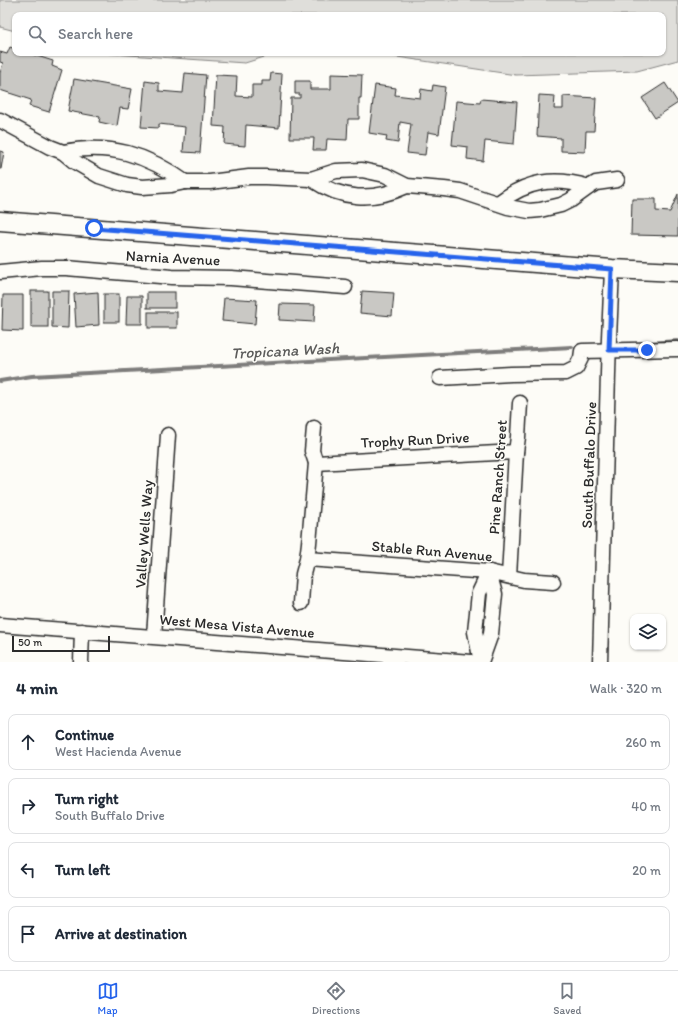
<!DOCTYPE html>
<meta charset="utf-8">
<style>
body{margin:0;font-family:Itim,sans-serif;background:#f6f6f7;color:#1f2937}
.controls{position:absolute;right:12px;bottom:12px;display:grid;overflow:hidden;border-radius:8px;box-shadow:0 1px 3px #0004}
.controls button{width:36px;height:36px;display:grid;place-items:center;padding:0;border:0;border-bottom:1px solid #e0e1e3;background:#fff;color:#1f2937;font:20px sans-serif}
.scale{position:absolute;left:12px;bottom:10px;width:98px;box-sizing:border-box;padding-left:4px;border:2px solid #2b2b2b;border-top:0;font-size:11px;line-height:14px;white-space:nowrap;color:#2b2b2b;-webkit-text-stroke:3px #fdfcf7;paint-order:stroke}
.stop{position:absolute;width:12px;height:12px;margin:-9px;border:3px solid #2563eb;border-radius:50%;background:#fff}
.stop.end{background:#2563eb;border-color:#fff;box-shadow:0 1px 4px #0008}
.list{margin:0;padding:0;list-style:none}
h2{display:flex;justify-content:space-between;align-items:center;height:52px;margin:0;padding:0 16px;font-size:17px}
h2 small{font-size:13px;font-weight:400;color:#747a83}
.list li{display:grid;grid-template-columns:26px 1fr auto;gap:12px;align-items:center;box-sizing:border-box;height:56px;margin:0 8px 8px;padding:0 8px;border:1px solid #e0e1e3;border-radius:8px}
.list b{display:block;font-size:15px;white-space:nowrap}
.list p{margin:0;font-size:13px;white-space:nowrap;color:#747a83}
.list em{font-size:13px;font-style:normal;color:#747a83}
.icon{flex:none;width:22px;height:22px;fill:none;stroke:currentColor;stroke-width:2;stroke-linecap:round;stroke-linejoin:round}
.map{position:relative;flex:none;width:678px;height:662px;overflow:hidden}
.search{position:absolute;background:#fff;box-shadow:0 1px 3px #0004;left:12px;right:12px;top:12px;height:44px;display:flex;align-items:center;gap:10px;box-sizing:border-box;padding:0 14px;border-radius:8px;color:#747a83;font-size:15px}
.sheet{height:308px;background:#fff}
nav{display:flex;justify-content:space-around;align-items:center;box-sizing:border-box;height:56px;border-top:1px solid #e0e1e3;background:#fff;font-size:11px;color:#747a83}
nav a{display:grid;justify-items:center;gap:2px}
nav .on{color:#2563eb}
.map>svg:first-child{display:block}
.green{fill:#dfdeda;stroke:#858482}
.lines{fill:none;stroke-linecap:round;stroke-linejoin:round}
.stream{stroke:#7e7d7b;stroke-width:4}
.building{fill:#c9c8c4;stroke:#2b2b2b}
.minor-casing{stroke:#2b2b2b;stroke-width:17}
.major-casing{stroke:#2b2b2b;stroke-width:21}
.minor{stroke:#fdfcf7;stroke-width:14}
.major{stroke:#fdfcf7;stroke-width:18}
.route{stroke:#2563eb;stroke-width:5}
.labels{text-anchor:middle;stroke-width:3;stroke-linejoin:round;paint-order:stroke}
.street-label{font-size:15px;fill:#2b2b2b;stroke:#fdfcf7}
.water-label{font-size:16px;font-style:italic;fill:#5b5b5a;stroke:#fdfcf7}
</style>
<div class="map">
<svg width="678" height="662" viewBox="0 0 678 662">
<rect width="100%" height="100%" fill="#fdfcf7"/>
<filter id="ink" filterUnits="userSpaceOnUse"><feTurbulence type="fractalNoise" baseFrequency=".025" numOctaves="2"/><feDisplacementMap in="SourceGraphic" scale="8" xChannelSelector="R" yChannelSelector="G"/><feConvolveMatrix kernelMatrix="1 2 1 2 8 2 1 2 1" color-interpolation-filters="sRGB"/></filter>
<g filter="url(#ink)">
<g class="green">
<path d="M 0,0 L 678,0 L 678,60 L 637,71 L 516,75 L 371,53 L 663,53 L 663,15 L 15,15 L 15,31 L 0,27 Z"/>
<path d="M 100,53 L 277,53 L 245,63 Z"/>
</g>
<g class="lines">
<g class="stream">
<path d="M 648,343 L 678,341"/>
<path d="M 0,381 L 32,376 L 572,347"/>
</g>
</g>
<g class="building">
<path d="M 10,47 L 15,49 L 15,53 L 31,53 L 31,54 L 53,61 L 52,66 L 62,70 L 49,112 L 29,106 L 31,100 L 0,90 L 0,73 L 3,63 L 0,62 L 0,52 L 7,54 Z"/>
<path d="M 185,73 L 206,75 L 200,153 L 183,152 L 185,127 L 159,124 L 159,128 L 141,127 L 145,81 L 159,83 L 159,91 L 183,93 Z"/>
<path d="M 271,73 L 282,74 L 279,128 L 246,125 L 245,146 L 224,144 L 225,127 L 213,126 L 216,75 L 237,76 L 236,96 L 252,97 L 252,85 L 262,85 L 262,81 L 270,81 Z"/>
<path d="M 331,74 L 362,75 L 361,98 L 359,98 L 359,119 L 348,119 L 347,140 L 327,139 L 326,150 L 313,150 L 314,138 L 290,138 L 291,98 L 300,98 L 300,94 L 295,94 L 295,81 L 310,81 L 310,89 L 331,89 Z"/>
<path d="M 74,79 L 132,89 L 128,109 L 120,108 L 117,126 L 99,122 L 100,117 L 68,111 Z"/>
<path d="M 665,83 L 678,103 L 655,118 L 642,98 Z"/>
<path d="M 375,85 L 396,88 L 395,95 L 420,98 L 421,89 L 432,91 L 433,85 L 445,87 L 439,134 L 428,132 L 425,155 L 407,153 L 411,124 L 400,122 L 398,143 L 386,141 L 387,136 L 369,133 Z"/>
<path d="M 539,95 L 555,96 L 554,109 L 563,109 L 563,96 L 596,98 L 594,131 L 586,131 L 585,152 L 561,151 L 561,138 L 537,136 Z"/>
<path d="M 481,99 L 517,102 L 514,144 L 485,141 L 483,161 L 467,159 L 468,147 L 452,145 L 456,101 L 480,103 Z"/>
<path d="M 0,151 L 4,152 L 1,169 L 0,169 Z"/>
<path d="M 678,194 L 678,236 L 631,235 L 632,199 L 656,199 L 656,211 L 670,212 Z"/>
<rect x="31" y="291" width="17" height="36"/>
<path d="M 52,291 L 69,291 L 68,328 L 52,327 Z"/>
<path d="M 362,291 L 394,293 L 392,316 L 360,313 Z"/>
<path d="M 98,292 L 99,325 L 76,327 L 74,294 Z"/>
<rect x="147" y="292" width="28" height="16"/>
<rect x="104" y="294" width="15" height="28"/>
<path d="M 3,295 L 23,295 L 23,331 L 2,330 Z"/>
<path d="M 127,296 L 142,296 L 142,324 L 126,324 Z"/>
<path d="M 224,298 L 257,300 L 255,324 L 222,321 Z"/>
<path d="M 280,304 L 315,305 L 314,322 L 279,320 Z"/>
<rect x="148" y="312" width="29" height="16"/>
</g>
<g class="lines">
<defs>
<g id="minor">
<path d="M 0,120 L 50,147 L 63,152 L 75,162 L 99,176 L 127,185 L 142,187 L 171,185 L 185,182 L 210,182 L 249,177 L 265,177 L 311,179 L 336,171 L 362,170 L 385,175 L 407,186 L 444,189 L 460,191 L 508,207 L 529,211 L 540,210 L 561,205 L 571,200 L 589,187 L 596,183 L 617,180"/>
<path d="M 63,152 C 109,142 148,155 185,182"/>
<path d="M 311,179 C 342,200 372,202 407,186"/>
<path d="M 498,203 C 527,181 554,176 589,187"/>
<path d="M 0,272 L 42,268 L 66,268 L 172,277 L 231,278 L 345,287"/>
<path d="M 440,378 L 511,374 L 566,373 L 576,368 L 581,358 L 582,351 L 678,349"/>
<path d="M 316,463 L 516,452"/>
<path d="M 307,559 L 489,572 L 524,580 L 553,582"/>
<path d="M 509,576 L 516,452 L 518,437 L 520,403"/>
<path d="M 301,603 L 303,574 L 307,559 L 309,543 L 316,463 L 312,451 L 314,428"/>
<path d="M 0,625 L 471,662"/>
<path d="M 154,636 L 168,435"/>
<path d="M 81,662 L 82,631"/>
<path d="M 481,662 L 475,632 L 479,593 L 489,572"/>
<path d="M 481,662 L 491,634 L 495,594 L 489,572"/>
<path d="M 600,662 L 609,338 L 612,269"/>
</g>
<path id="major" d="M 0,221 L 612,269 L 678,272"/>
</defs>
<use href="#minor" class="minor-casing"/>
<use href="#major" class="major-casing"/>
<use href="#minor" class="minor"/>
<use href="#major" class="major"/>
</g>
</g>
<g class="lines" filter="url(#ink)">
<path class="route" d="M 94,228 L 612,269 L 609,350 L 647,350"/>
</g>
<g class="labels">
<g class="street-label">
<text transform="translate(173 258) rotate(3)" y="5">Narnia Avenue</text>
<text transform="translate(415 440) rotate(-3)" y="5">Trophy Run Drive</text>
<text transform="translate(589 465) rotate(-88)" y="5">South Buffalo Drive</text>
<text transform="translate(498 477) rotate(-86)" y="5">Pine Ranch Street</text>
<text transform="translate(144 534) rotate(-86)" y="5">Valley Wells Way</text>
<text transform="translate(432 551) rotate(5)" y="5">Stable Run Avenue</text>
<text transform="translate(237 626) rotate(5)" y="5">West Mesa Vista Avenue</text>
</g>
<g class="water-label">
<text transform="translate(285 350) rotate(-3)" y="6">Tropicana Wash</text>
</g>
</g>
</svg>
<div class="controls">
<button><svg class="icon" aria-label="layers" viewBox="0 0 24 24"><path d="M12 4l9 5-9 5-9-5zM3 14l9 5 9-5"/></svg></button>
</div>
<div class="scale">50 m</div>
<div class="stop" style="left:94px;top:228px"></div>
<div class="stop end" style="left:647px;top:350px"></div>
<div class="search"><svg class="icon" aria-label="search" viewBox="0 0 24 24"><circle cx="10" cy="10" r="6"/><path d="M15 15l6 6"/></svg>Search here</div>
</div>
<section class="sheet">
<h2>4 min<small>Walk · 320 m</small></h2>
<ul class="list">
<li><svg class="icon" aria-label="ahead" viewBox="0 0 24 24"><path d="M12 20V5M6 11l6-6 6 6"/></svg><div><b>Continue</b><p>West Hacienda Avenue</p></div><em>260 m</em></li>
<li><svg class="icon" aria-label="right" viewBox="0 0 24 24"><path d="M7 20v-9h11M14 6l5 5-5 5"/></svg><div><b>Turn right</b><p>South Buffalo Drive</p></div><em>40 m</em></li>
<li><svg class="icon" aria-label="left" viewBox="0 0 24 24"><path d="M17 20v-9H6M10 6l-5 5 5 5"/></svg><div><b>Turn left</b></div><em>20 m</em></li>
<li><svg class="icon" aria-label="arrive" viewBox="0 0 24 24"><path d="M6 21V4h12l-3 4 3 4H6"/></svg><div><b>Arrive at destination</b></div></li>
</ul>
</section>
<nav>
<a class="on"><svg class="icon" aria-label="map" viewBox="0 0 24 24"><path d="M3 6l6-2 6 2 6-2v14l-6 2-6-2-6 2zM9 4v14M15 6v14"/></svg>Map</a>
<a><svg class="icon" aria-label="directions" viewBox="0 0 24 24"><path d="M12 3l9 9-9 9-9-9zM9 14v-3h6M13 9l2 2-2 2"/></svg>Directions</a>
<a><svg class="icon" aria-label="saved" viewBox="0 0 24 24"><path d="M7 4h10v16l-5-4-5 4z"/></svg>Saved</a>
</nav>
